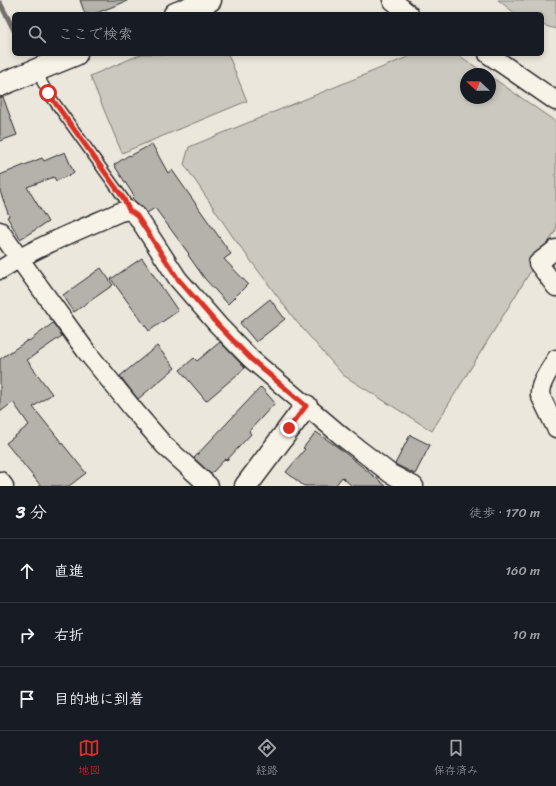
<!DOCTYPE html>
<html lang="ja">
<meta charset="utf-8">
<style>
body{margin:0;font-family:Sriracha,"Klee One",sans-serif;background:#20242c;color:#f1f3f6}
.compass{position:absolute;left:460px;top:68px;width:36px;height:36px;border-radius:50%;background:#171b24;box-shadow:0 2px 6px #0003;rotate:292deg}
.stop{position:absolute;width:12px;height:12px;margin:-9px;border:3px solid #d93025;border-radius:50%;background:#fff}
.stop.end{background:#d93025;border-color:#fff;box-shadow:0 1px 4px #0008}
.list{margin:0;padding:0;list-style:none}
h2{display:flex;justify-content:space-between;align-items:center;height:52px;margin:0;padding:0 16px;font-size:17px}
h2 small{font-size:13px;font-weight:400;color:#9ea1a6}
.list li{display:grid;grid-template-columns:26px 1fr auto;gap:12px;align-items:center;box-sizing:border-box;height:64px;padding:0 16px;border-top:1px solid #363941}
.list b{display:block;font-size:15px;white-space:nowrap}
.list em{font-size:13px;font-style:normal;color:#9ea1a6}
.icon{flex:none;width:22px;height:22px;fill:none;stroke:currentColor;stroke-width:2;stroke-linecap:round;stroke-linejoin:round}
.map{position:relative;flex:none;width:556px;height:486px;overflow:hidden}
.search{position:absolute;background:#171b24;box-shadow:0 2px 6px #0003;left:12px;right:12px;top:12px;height:44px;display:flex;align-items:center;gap:10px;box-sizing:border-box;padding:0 14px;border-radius:6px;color:#9ea1a6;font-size:15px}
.sheet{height:244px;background:#171b24}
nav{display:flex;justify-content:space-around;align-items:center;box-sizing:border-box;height:56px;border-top:1px solid #363941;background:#171b24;font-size:11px;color:#9ea1a6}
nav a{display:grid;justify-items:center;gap:2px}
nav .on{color:#d93025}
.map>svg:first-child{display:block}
.green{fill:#cbc8bf;stroke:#7b7a75}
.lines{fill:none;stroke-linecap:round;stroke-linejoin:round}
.stream{stroke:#72716c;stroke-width:5}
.building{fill:#b5b2ab;stroke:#2b2b2b}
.service-casing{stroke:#2b2b2b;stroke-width:12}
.minor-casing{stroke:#2b2b2b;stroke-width:21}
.tertiary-casing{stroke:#2b2b2b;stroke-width:25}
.primary-casing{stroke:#2b2b2b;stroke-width:25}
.service{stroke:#f7f3e8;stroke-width:9}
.minor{stroke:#f7f3e8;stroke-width:18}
.tertiary{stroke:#f7f3e8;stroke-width:22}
.primary{stroke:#f7f3e8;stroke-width:22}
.route{stroke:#d93025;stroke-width:5}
</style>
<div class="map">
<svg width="556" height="486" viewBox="0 0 556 486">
<rect width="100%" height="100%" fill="#ebe7dd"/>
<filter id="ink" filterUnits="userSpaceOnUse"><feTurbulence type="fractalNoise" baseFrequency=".025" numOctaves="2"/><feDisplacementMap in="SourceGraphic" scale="8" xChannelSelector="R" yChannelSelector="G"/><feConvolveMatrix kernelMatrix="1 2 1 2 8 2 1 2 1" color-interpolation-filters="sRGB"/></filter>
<g filter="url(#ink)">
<g class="green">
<path d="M 498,0 L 556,0 L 556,29 L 542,25 L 542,14 L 516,14 Z"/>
<path d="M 142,54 L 228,54 L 247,101 L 122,153 L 90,76 Z"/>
<path d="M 415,54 L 457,54 L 486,74 L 466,74 L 466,98 L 490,98 L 490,76 L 556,122 L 556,230 L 432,431 L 343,375 L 296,321 L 233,237 L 184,164 L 189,147 Z"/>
</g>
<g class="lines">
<path class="stream" d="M 0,3 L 14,30"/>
</g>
<g class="building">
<path d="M 80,0 L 127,0 L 127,1 L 94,14 L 85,14 Z"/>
<path d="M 0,97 L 3,97 L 17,135 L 0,141 Z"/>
<path d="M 152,144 L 168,173 L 172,170 L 231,254 L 224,259 L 248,284 L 228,304 L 205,279 L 188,255 L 189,254 L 155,208 L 147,213 L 143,208 L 135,201 L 132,198 L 134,196 L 114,165 L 129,155 L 130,156 Z"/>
<path d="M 65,152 L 74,173 L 56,181 L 54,177 L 27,187 L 48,222 L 20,239 L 7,217 L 9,216 L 0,191 L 0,175 L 42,158 L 44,161 Z"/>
<path d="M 142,258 L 178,311 L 149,331 L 111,279 Z"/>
<path d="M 101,268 L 113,285 L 74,312 L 63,295 Z"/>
<path d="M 270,299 L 285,319 L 256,342 L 240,323 Z"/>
<path d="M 53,323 L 62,336 L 27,360 L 52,394 L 33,407 L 86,473 L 69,486 L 41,486 L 6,443 L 29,425 L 13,402 L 0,412 L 0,359 L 28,340 L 29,341 Z"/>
<path d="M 220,342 L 245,368 L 206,401 L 180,370 L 194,358 L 197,361 Z"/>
<path d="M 157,346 L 175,368 L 138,399 L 120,376 Z"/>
<path d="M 261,387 L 275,403 L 249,431 L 251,434 L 227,460 L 225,459 L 211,474 L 194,458 Z"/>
<path d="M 316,432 L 339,448 L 386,486 L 352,486 L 342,477 L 335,486 L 304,486 L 286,472 L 305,449 L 303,448 Z"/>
<path d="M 410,435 L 430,445 L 415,474 L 395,464 Z"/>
</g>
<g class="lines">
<defs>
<path id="service" d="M 39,69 L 42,82 L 48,93 L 124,199 L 129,210"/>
<g id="minor">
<path d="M 392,0 L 409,14"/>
<path d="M 488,54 L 556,101"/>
<path d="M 0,231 L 28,271 L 86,351 L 133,409 L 164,445 L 209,486"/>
<path d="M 556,249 L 538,263 L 556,287"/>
<path d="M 0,270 C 38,246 79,230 120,212 L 129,210 L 137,216 L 178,279 L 218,325 L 251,359 L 344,438 L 391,474 L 414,486"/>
<path d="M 556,359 C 550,370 539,383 540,395 L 556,428"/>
<path d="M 0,481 L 4,486"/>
</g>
<path id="tertiary" d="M 246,486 L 306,406"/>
<g id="primary">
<path d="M 175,14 L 210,0"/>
<path d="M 0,85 L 76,54"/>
</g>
</defs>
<use href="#service" class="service-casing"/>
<use href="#minor" class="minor-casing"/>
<use href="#tertiary" class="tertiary-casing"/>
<use href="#primary" class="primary-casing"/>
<use href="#service" class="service"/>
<use href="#minor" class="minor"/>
<use href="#tertiary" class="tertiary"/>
<use href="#primary" class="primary"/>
</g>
</g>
<g class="lines" filter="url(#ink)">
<path class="route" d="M 48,93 L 124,199 L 129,210 L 137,216 L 178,279 L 218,325 L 251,359 L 306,406 L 289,428"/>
</g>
</svg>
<svg class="compass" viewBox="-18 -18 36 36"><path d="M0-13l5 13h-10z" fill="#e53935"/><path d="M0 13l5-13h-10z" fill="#9ea1a6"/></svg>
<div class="stop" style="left:48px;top:93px"></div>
<div class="stop end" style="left:289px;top:428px"></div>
<div class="search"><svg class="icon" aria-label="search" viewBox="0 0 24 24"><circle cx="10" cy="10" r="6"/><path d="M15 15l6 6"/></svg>ここで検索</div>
</div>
<section class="sheet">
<h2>3 分<small>徒歩 · 170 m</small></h2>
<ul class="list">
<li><svg class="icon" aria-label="ahead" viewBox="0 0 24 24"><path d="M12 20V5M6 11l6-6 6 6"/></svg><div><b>直進</b></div><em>160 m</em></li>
<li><svg class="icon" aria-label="right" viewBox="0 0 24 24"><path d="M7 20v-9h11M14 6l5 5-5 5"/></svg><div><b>右折</b></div><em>10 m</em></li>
<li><svg class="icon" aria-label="arrive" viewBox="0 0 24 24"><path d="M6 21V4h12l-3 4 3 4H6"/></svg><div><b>目的地に到着</b></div></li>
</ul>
</section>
<nav>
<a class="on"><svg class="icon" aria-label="map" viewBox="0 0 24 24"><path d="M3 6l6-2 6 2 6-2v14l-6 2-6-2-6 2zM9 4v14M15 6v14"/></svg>地図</a>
<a><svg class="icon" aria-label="directions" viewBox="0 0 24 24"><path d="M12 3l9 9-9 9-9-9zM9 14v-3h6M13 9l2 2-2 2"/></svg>経路</a>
<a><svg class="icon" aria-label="saved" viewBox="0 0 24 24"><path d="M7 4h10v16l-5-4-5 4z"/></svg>保存済み</a>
</nav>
